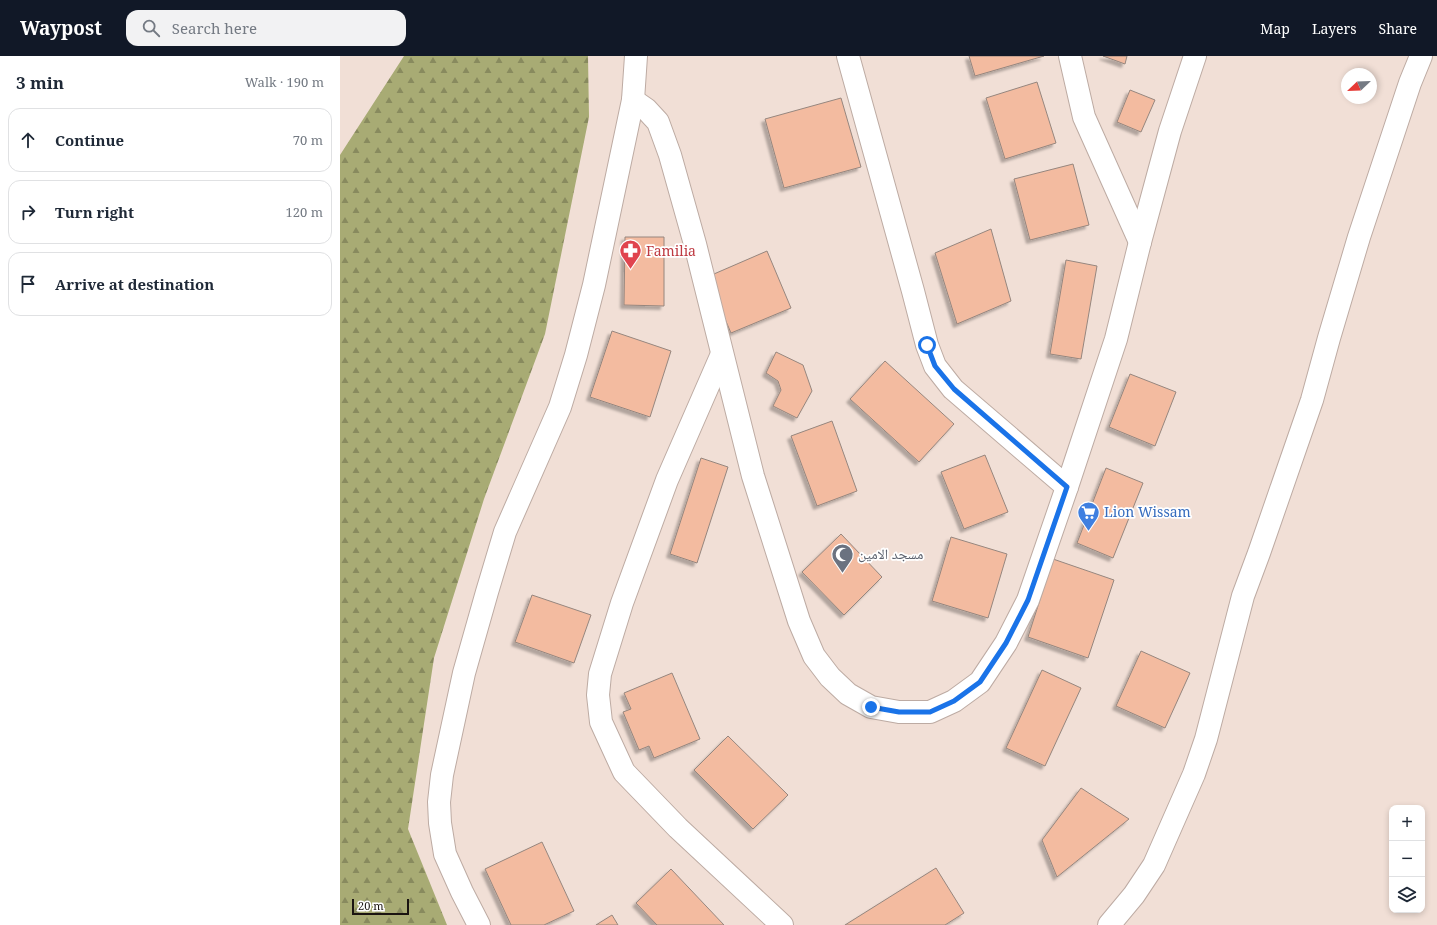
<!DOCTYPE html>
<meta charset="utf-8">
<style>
body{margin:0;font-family:"Noto Serif","Noto Naskh Arabic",serif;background:#f2f2f3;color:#1f2937}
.controls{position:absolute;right:12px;bottom:12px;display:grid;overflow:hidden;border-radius:8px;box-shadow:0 2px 6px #0003}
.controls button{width:36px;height:36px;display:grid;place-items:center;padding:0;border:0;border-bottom:1px solid #e0e1e3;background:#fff;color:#1f2937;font:20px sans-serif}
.compass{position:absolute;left:1001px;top:12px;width:36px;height:36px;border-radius:50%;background:#fff;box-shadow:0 2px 6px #0003;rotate:247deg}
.scale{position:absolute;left:12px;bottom:10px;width:57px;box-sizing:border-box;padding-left:4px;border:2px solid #1a1411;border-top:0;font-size:11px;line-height:14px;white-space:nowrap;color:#1a1411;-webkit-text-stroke:3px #fff;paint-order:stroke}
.stop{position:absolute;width:12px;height:12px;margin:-9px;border:3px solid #1a73e8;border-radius:50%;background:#fff}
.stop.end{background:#1a73e8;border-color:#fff;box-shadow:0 1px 4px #0008}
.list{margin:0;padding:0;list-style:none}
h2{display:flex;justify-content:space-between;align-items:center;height:52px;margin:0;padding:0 16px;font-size:17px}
h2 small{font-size:13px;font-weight:400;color:#747a83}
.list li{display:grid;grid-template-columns:26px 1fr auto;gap:12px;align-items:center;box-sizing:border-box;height:64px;margin:0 8px 8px;padding:0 8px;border:1px solid #e0e1e3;border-radius:12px}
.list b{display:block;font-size:15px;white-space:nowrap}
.list em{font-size:13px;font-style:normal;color:#747a83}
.icon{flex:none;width:22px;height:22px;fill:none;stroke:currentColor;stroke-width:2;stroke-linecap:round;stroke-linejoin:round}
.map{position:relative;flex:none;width:1097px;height:869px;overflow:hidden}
header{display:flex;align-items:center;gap:24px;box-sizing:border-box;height:56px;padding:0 20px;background:#111827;color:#fff}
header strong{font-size:19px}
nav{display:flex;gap:22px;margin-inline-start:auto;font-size:14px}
.search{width:280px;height:36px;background:#f2f2f3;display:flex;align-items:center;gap:10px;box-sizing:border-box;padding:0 14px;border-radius:12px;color:#747a83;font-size:15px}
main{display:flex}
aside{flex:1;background:#fff}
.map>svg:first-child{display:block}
.forest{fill:url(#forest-firs)}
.building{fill:#f3bba0;stroke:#96867e;filter:url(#shadow)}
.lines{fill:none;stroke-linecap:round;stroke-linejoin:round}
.street-casing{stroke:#bdaba3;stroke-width:24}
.secondary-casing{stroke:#bdaba3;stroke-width:24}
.street{stroke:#fff;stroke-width:22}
.secondary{stroke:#fff;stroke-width:22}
.route{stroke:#1a73e8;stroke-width:5}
.labels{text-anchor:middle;stroke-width:3.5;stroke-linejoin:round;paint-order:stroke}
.health-label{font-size:14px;fill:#be3a42;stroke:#fff;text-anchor:start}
.shop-label{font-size:14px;fill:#366cbe;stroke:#fff;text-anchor:start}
.worship-label{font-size:14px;fill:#5b616d;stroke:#fff;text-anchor:start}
</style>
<header>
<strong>Waypost</strong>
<div class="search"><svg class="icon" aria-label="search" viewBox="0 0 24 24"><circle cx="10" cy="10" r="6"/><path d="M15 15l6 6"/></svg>Search here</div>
<nav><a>Map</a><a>Layers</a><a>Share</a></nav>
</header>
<main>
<aside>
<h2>3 min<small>Walk · 190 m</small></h2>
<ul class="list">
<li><svg class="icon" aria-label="ahead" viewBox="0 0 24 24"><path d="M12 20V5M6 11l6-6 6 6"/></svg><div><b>Continue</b></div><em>70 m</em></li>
<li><svg class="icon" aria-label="right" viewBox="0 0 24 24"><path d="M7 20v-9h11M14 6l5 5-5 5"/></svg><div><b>Turn right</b></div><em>120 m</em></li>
<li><svg class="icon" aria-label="arrive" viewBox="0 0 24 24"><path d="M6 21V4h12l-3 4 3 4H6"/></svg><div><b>Arrive at destination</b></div></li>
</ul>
</aside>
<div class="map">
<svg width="1097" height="869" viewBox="0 0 1097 869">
<defs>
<pattern id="forest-firs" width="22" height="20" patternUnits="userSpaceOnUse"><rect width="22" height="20" fill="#a8ab74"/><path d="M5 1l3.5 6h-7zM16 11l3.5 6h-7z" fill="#888a5e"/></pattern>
<filter id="shadow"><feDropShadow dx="-3.5" dy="3.5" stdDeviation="1" flood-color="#0004"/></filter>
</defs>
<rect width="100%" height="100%" fill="#f1dfd6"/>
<path class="forest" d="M 64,0 L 248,0 L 249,61 L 205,278 L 144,443 L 94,602 L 68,773 L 107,869 L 0,869 L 0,99 Z"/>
<g class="building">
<path d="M 629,0 L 704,0 L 635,20 Z"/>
<path d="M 763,0 L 787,0 L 785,8 Z"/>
<path d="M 697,26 L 716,87 L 665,103 L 646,42 Z"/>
<path d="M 790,34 L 815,44 L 801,76 L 777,66 Z"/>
<path d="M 501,42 L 521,111 L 444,132 L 425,63 Z"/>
<path d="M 733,108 L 749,169 L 690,184 L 674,123 Z"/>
<path d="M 651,173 L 671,245 L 617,268 L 595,197 Z"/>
<path d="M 285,181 L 324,181 L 324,250 L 284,249 Z"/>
<path d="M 427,195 L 451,252 L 391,277 L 367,221 Z"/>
<path d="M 726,204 L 757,210 L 741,303 L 710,298 Z"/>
<path d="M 272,275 L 331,295 L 310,361 L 250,341 Z"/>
<path d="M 436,296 L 463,309 L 472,335 L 457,362 L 433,350 L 441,334 L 438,325 L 426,317 Z"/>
<path d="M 545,305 L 614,368 L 579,406 L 510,343 Z"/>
<path d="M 790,318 L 836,336 L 815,390 L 769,371 Z"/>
<path d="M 492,365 L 517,435 L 477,450 L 451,380 Z"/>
<path d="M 645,399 L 668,456 L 624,473 L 601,416 Z"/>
<path d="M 361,402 L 388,411 L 357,507 L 330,498 Z"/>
<path d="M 766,412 L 803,427 L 773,502 L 737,487 Z"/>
<path d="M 501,478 L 542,521 L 504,559 L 462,516 Z"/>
<path d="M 611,481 L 667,498 L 648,562 L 592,545 Z"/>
<path d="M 713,503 L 774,524 L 748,602 L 688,581 Z"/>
<path d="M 192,539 L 251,559 L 234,607 L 175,586 Z"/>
<path d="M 801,595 L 850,617 L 825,672 L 776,650 Z"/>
<path d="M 702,614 L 741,632 L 705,710 L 666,692 Z"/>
<path d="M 332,617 L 360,683 L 314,702 L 309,690 L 299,694 L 283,656 L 291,653 L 284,637 Z"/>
<path d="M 388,680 L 448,739 L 413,773 L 354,714 Z"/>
<path d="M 741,732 L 789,763 L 717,821 L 702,784 Z"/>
<path d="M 202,786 L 234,855 L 204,869 L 171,869 L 145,813 Z"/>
<path d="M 596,812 L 624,857 L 605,869 L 505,869 Z"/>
<path d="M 331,813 L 384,869 L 317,869 L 296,847 Z"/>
<path d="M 272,859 L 278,869 L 256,869 Z"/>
</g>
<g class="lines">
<defs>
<g id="street">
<path d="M 508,0 L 573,235 L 587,289 L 595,310 L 613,333 L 727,431"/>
<path d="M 730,0 L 744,61 L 800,186"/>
<path d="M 293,44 L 306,53 L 318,66 L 330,99 L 355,188 L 413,420 L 459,565 L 474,600 L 490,621 L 508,638 L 531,651 L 559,656 L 590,656 L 614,645 L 640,626 L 666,587 L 688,544 L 727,431 L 776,283 L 800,186 L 830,75 L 855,0"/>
<path d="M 382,298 L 327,424 L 282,547 L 260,618 L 258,639 L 261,666 L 284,716 L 338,772 L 442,869"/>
<path d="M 769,869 L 794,839 L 814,809 L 854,718 L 866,683 L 903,540 L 919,497 L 972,344 L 989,282 L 1019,181 L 1070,27 L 1081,0"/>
</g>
<path id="secondary" d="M 139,869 L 122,836 L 105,798 L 100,767 L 99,746 L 102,719 L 124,617 L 147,536 L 165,476 L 220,351 L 236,299 L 254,229 L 293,44 L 296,0"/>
</defs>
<use href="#street" class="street-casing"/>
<use href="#secondary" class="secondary-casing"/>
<use href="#street" class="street"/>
<use href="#secondary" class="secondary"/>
</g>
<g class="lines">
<path class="route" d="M 531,651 L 559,656 L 590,656 L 614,645 L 640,626 L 666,587 L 688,544 L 727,431 L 614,333 L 595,310 L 587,289"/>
</g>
<defs>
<symbol id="pharmacy-pin" viewBox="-11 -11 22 30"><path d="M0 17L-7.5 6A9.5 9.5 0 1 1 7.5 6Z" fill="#e0444e" stroke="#fff"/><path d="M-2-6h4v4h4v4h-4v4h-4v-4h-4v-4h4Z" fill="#fff"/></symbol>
<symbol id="supermarket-pin" viewBox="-11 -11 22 30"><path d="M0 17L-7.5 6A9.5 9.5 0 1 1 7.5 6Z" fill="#3f7fe0" stroke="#fff"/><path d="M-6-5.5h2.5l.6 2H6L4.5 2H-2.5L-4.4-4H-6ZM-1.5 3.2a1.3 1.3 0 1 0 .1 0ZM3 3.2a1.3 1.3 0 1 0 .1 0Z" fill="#fff"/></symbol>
<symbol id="mosque-pin" viewBox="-11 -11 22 30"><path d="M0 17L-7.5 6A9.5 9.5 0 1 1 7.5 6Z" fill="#6b7280" stroke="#fff"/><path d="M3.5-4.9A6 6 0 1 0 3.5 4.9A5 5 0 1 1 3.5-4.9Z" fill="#fff"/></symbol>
</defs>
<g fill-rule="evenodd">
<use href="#pharmacy-pin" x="278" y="182" width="25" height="34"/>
<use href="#supermarket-pin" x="736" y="444" width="25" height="34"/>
<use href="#mosque-pin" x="490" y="486" width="25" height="34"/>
</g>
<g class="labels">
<g class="health-label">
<text x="306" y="200">Familia</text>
</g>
<g class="shop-label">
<text x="764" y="461">Lion Wissam</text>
</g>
<g class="worship-label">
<text x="518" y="503">مسجد الامين</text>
</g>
</g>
</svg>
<div class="controls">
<button>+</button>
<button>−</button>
<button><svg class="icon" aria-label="layers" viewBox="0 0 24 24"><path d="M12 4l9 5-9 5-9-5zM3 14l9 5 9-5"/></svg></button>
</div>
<svg class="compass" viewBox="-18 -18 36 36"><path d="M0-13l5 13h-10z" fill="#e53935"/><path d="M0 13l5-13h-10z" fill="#747a83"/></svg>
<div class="scale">20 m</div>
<div class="stop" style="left:587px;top:289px"></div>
<div class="stop end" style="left:531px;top:651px"></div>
</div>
</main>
